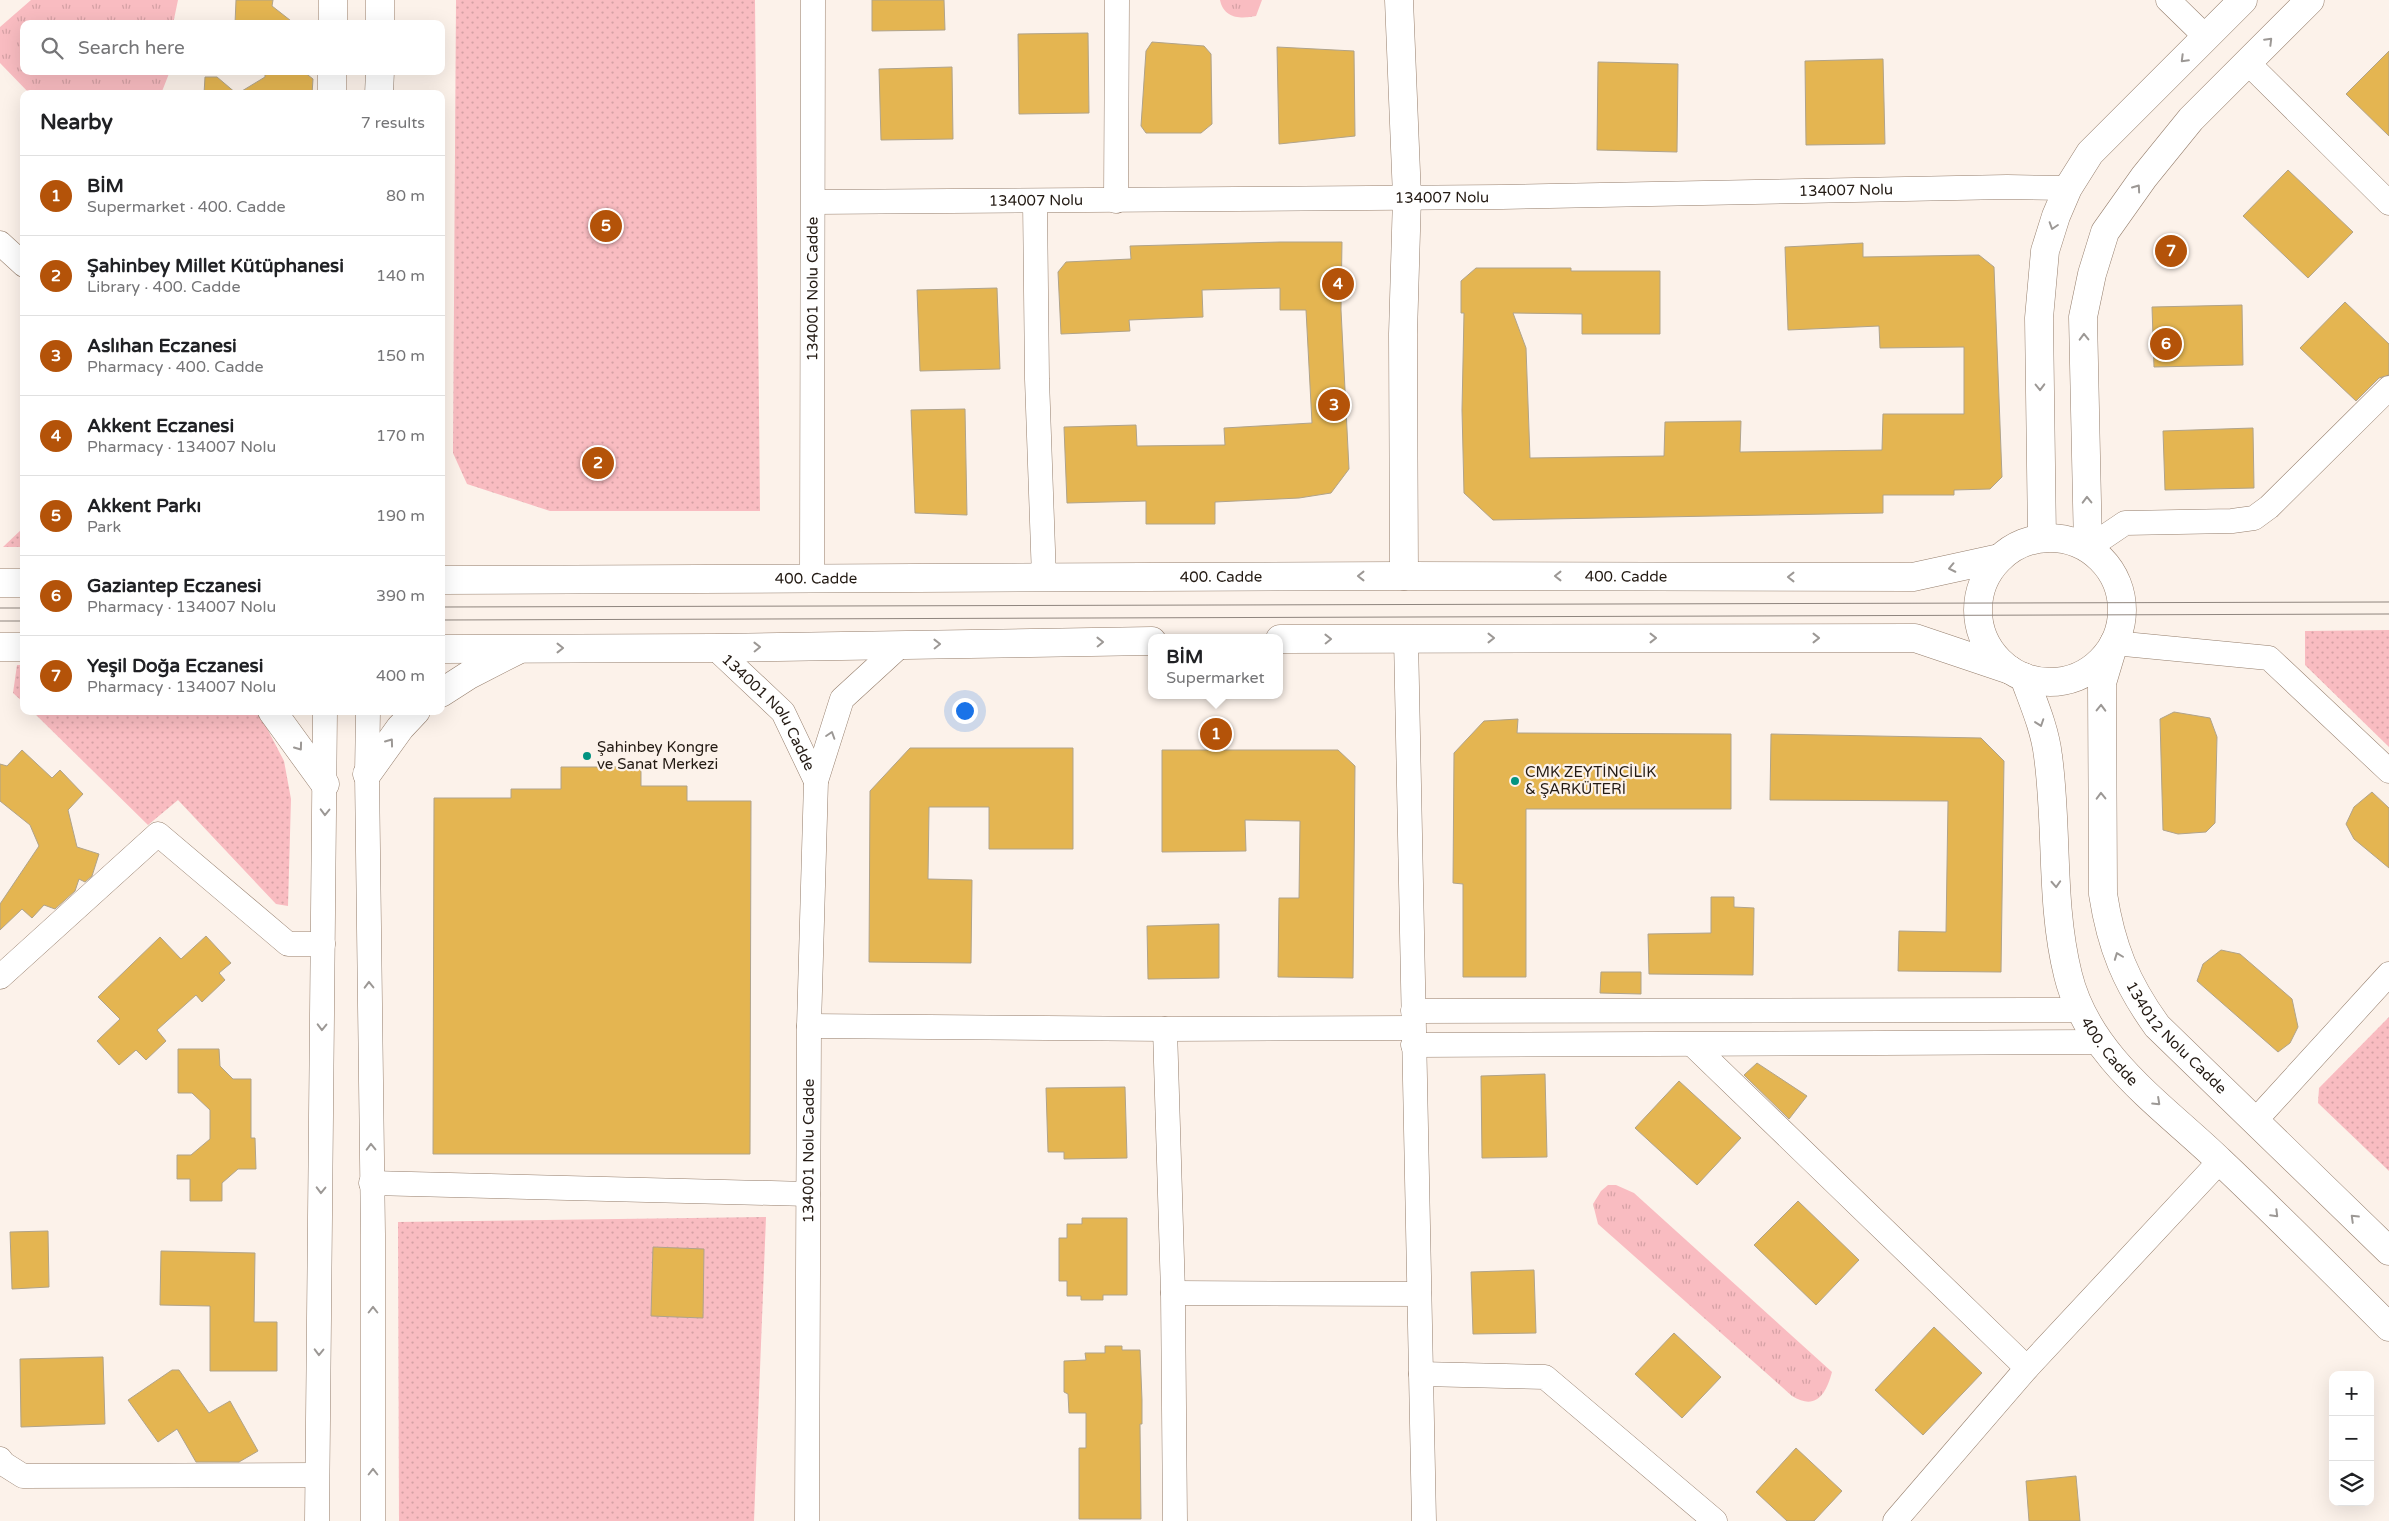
<!DOCTYPE html>
<meta charset="utf-8">
<style>
body{margin:0;font-family:"Varela Round",sans-serif;background:#f2f2f2;color:#202124}
.controls{position:absolute;right:15px;bottom:15px;display:grid;overflow:hidden;border-radius:10px;box-shadow:0 5px 20px #0002}
.controls button{width:45px;height:45px;display:grid;place-items:center;padding:0;border:0;border-bottom:1px solid #e0e0e0;background:#fff;color:#202124;font:25px sans-serif}
.you{position:absolute;left:964px;top:710px;width:18px;height:18px;margin:-12px;border:4px solid #fff;border-radius:50%;background:#1a73e8;box-shadow:0 0 0 8px #1a73e833}
.badge{display:grid;place-items:center;width:32px;height:32px;border-radius:50%;background:#b45309;color:#fff;font-size:16px;font-weight:700}
.pin{position:absolute;translate:-50% -50%;border:2px solid #fff;box-shadow:0 1px 5px #0006}
.popup{position:absolute;left:1148px;top:634px;width:135px;height:65px;box-sizing:border-box;display:grid;place-content:center;border-radius:10px;background:#fff;filter:drop-shadow(0 1px 4px #0005);font-size:16px;white-space:nowrap;color:#757577}
.popup b{font-size:19px;color:#202124}
.popup::after{content:'';position:absolute;left:50%;top:100%;margin-left:-10px;border:10px solid transparent;border-top-color:#fff}
.list{margin:0;padding:0;list-style:none}
h2{display:flex;justify-content:space-between;align-items:center;height:65px;margin:0;padding:0 20px;font-size:21px}
h2 small{font-size:16px;font-weight:400;color:#757577}
.list li{display:grid;grid-template-columns:32px 1fr auto;gap:15px;align-items:center;box-sizing:border-box;height:80px;padding:0 20px;border-top:1px solid #e0e0e0}
.list b{display:block;font-size:19px;white-space:nowrap}
.list p{margin:0;font-size:16px;white-space:nowrap;color:#757577}
.list em{font-size:16px;font-style:normal;color:#757577}
.icon{flex:none;width:28px;height:28px;fill:none;stroke:currentColor;stroke-width:2;stroke-linecap:round;stroke-linejoin:round}
.map{position:relative;flex:none;width:2389px;height:1521px;overflow:hidden}
.search{position:absolute;background:#fff;box-shadow:0 5px 20px #0002;left:20px;top:20px;width:425px;height:55px;display:flex;align-items:center;gap:12px;box-sizing:border-box;padding:0 18px;border-radius:10px;color:#757577;font-size:19px}
.panel{position:absolute;background:#fff;box-shadow:0 5px 20px #0002;left:20px;top:90px;width:425px;height:625px;border-radius:10px}
.map>svg:first-child{display:block}
.grass{fill:url(#grass-tufts)}
.park{fill:url(#park-dots)}
.building{fill:#e4b551;stroke:#b0a38a}
.lines{fill:none;stroke-linecap:round;stroke-linejoin:round}
.minor-casing{stroke:#957e6c;stroke-width:25}
.tertiary-casing{stroke:#957e6c;stroke-width:29}
.secondary-casing{stroke:#957e6c;stroke-width:29}
.minor{stroke:#fff;stroke-width:24}
.tertiary{stroke:#fff;stroke-width:28}
.secondary{stroke:#fff;stroke-width:28}
.tram{stroke:#8f857e;stroke-width:1}
.oneway{stroke:#9c9895}
.poi-dot{fill:#029380;stroke:#fcf2ea;stroke-width:2}
.labels{text-anchor:middle;stroke-width:4.5;stroke-linejoin:round;paint-order:stroke}
.street-label{font-size:15px;fill:#231a13;stroke:#fcf2ea}
.poi-label{font-size:15px;fill:#231a13;stroke:#fcf2ea;text-anchor:start}
</style>
<div class="map">
<svg width="2389" height="1521" viewBox="0 0 2389 1521">
<defs>
<pattern id="grass-tufts" width="24" height="20" patternUnits="userSpaceOnUse" patternTransform="scale(1.25)"><rect width="24" height="20" fill="#f9bcc1"/><path d="M3 7l-1-3M5 7V3M7 7l1-3M15 17l-1-3M17 17v-4M19 17l1-3" fill="none" stroke="#d5a1a5"/></pattern>
<pattern id="park-dots" width="8" height="8" patternUnits="userSpaceOnUse" patternTransform="scale(1.25)"><rect width="8" height="8" fill="#f9bcc1"/><path d="M2 2h.1M6 6h.1" fill="none" stroke="#d5a1a5" stroke-width="1.8" stroke-linecap="round"/></pattern>
</defs>
<rect width="100%" height="100%" fill="#fcf2ea"/>
<g class="grass">
<path d="M 31,0 L 178,0 L 173,24 L 24,24 L 24,71 L 170,71 L 161,94 L 30,94 L 0,63 L 0,27 Z"/>
<path d="M 1220,0 L 1262,0 L 1256,16 C 1241,19 1224,19 1220,0 Z"/>
<path d="M 1608,1185 L 1616,1185 L 1634,1193 L 1832,1372 C 1826,1394 1816,1411 1792,1396 L 1598,1224 L 1593,1204 L 1601,1191 Z"/>
</g>
<g class="park">
<path d="M 456,0 L 755,0 L 760,511 L 550,511 L 467,484 L 453,453 Z"/>
<path d="M 24,527 L 24,547 L 3,547 Z"/>
<path d="M 2389,630 L 2389,747 L 2305,665 L 2305,631 Z"/>
<path d="M 17,665 L 24,665 L 24,703 L 13,693 Z"/>
<path d="M 32,711 L 258,711 L 284,761 L 291,799 L 288,906 L 276,904 L 178,800 L 148,825 Z"/>
<path d="M 2389,1017 L 2389,1171 L 2318,1103 L 2319,1088 Z"/>
<path d="M 766,1217 L 754,1521 L 399,1521 L 398,1222 Z"/>
</g>
<g class="building">
<path d="M 236,0 L 273,0 L 272,6 L 295,24 L 235,24 Z"/>
<path d="M 872,0 L 944,0 L 945,30 L 872,31 Z"/>
<path d="M 1088,33 L 1089,113 L 1019,114 L 1018,34 Z"/>
<path d="M 1152,42 L 1204,46 L 1211,54 L 1212,124 L 1201,133 L 1146,133 L 1141,126 L 1146,51 Z"/>
<path d="M 1277,47 L 1354,51 L 1355,136 L 1279,144 Z"/>
<path d="M 2389,51 L 2389,136 L 2346,94 Z"/>
<path d="M 1883,59 L 1885,144 L 1806,145 L 1805,61 Z"/>
<path d="M 1598,62 L 1678,64 L 1677,152 L 1597,150 Z"/>
<path d="M 952,67 L 953,139 L 881,140 L 879,69 Z"/>
<path d="M 265,71 L 303,71 L 313,79 L 312,94 L 237,94 L 265,77 Z"/>
<path d="M 205,77 L 217,77 L 237,94 L 204,94 Z"/>
<path d="M 2288,170 L 2353,232 L 2308,278 L 2243,216 Z"/>
<path d="M 1280,242 L 1342,242 L 1341,310 L 1349,469 L 1331,493 L 1299,498 L 1215,502 L 1215,524 L 1146,524 L 1146,501 L 1067,503 L 1064,427 L 1136,425 L 1137,446 L 1225,445 L 1224,428 L 1312,423 L 1306,310 L 1280,310 L 1280,288 L 1202,290 L 1203,317 L 1129,320 L 1130,331 L 1061,334 L 1058,272 L 1066,262 L 1131,259 L 1130,246 Z"/>
<path d="M 1863,243 L 1863,257 L 1979,255 L 1994,267 L 2002,477 L 1990,489 L 1954,490 L 1954,495 L 1883,495 L 1883,513 L 1493,520 L 1464,493 L 1462,410 L 1464,313 L 1461,313 L 1461,281 L 1476,268 L 1571,268 L 1571,271 L 1660,271 L 1660,334 L 1582,334 L 1582,314 L 1513,313 L 1526,348 L 1530,458 L 1664,456 L 1665,422 L 1741,421 L 1740,452 L 1882,450 L 1883,414 L 1964,414 L 1964,347 L 1880,348 L 1879,326 L 1788,330 L 1785,247 Z"/>
<path d="M 997,288 L 1000,369 L 920,371 L 917,290 Z"/>
<path d="M 2345,302 L 2389,344 L 2389,375 L 2379,378 L 2356,401 L 2300,348 Z"/>
<path d="M 2242,305 L 2243,365 L 2154,367 L 2152,307 Z"/>
<path d="M 965,409 L 967,515 L 915,513 L 911,410 Z"/>
<path d="M 2253,428 L 2254,488 L 2165,490 L 2163,431 Z"/>
<path d="M 2174,712 L 2210,718 L 2217,737 L 2215,823 L 2206,832 L 2178,834 L 2163,830 L 2160,719 Z"/>
<path d="M 1518,719 L 1517,733 L 1731,734 L 1731,809 L 1526,809 L 1526,977 L 1463,977 L 1463,884 L 1453,883 L 1454,753 L 1484,721 Z"/>
<path d="M 1771,734 L 1981,738 L 2004,761 L 2001,972 L 1898,971 L 1899,931 L 1946,932 L 1948,801 L 1770,800 Z"/>
<path d="M 910,748 L 1073,748 L 1073,849 L 989,849 L 989,807 L 929,807 L 928,879 L 972,880 L 971,963 L 869,962 L 870,791 Z"/>
<path d="M 22,750 L 52,778 L 60,770 L 83,794 L 68,810 L 77,847 L 99,854 L 92,876 L 85,882 L 79,879 L 75,891 L 55,909 L 44,905 L 32,918 L 22,909 L 0,930 L 0,904 L 39,846 L 30,825 L 0,801 L 0,764 L 7,766 Z"/>
<path d="M 1162,750 L 1338,750 L 1355,766 L 1353,978 L 1278,977 L 1279,898 L 1299,898 L 1300,821 L 1245,820 L 1246,851 L 1162,852 Z"/>
<path d="M 561,767 L 641,767 L 641,786 L 687,786 L 687,801 L 751,801 L 750,1154 L 433,1154 L 434,798 L 511,798 L 511,789 L 561,789 Z"/>
<path d="M 2372,792 L 2389,808 L 2389,868 L 2354,839 L 2346,824 L 2354,807 Z"/>
<path d="M 1711,897 L 1734,897 L 1734,907 L 1754,908 L 1753,975 L 1649,974 L 1648,934 L 1711,933 Z"/>
<path d="M 1219,924 L 1219,978 L 1148,979 L 1147,926 Z"/>
<path d="M 206,936 L 231,963 L 219,973 L 225,980 L 202,1002 L 196,995 L 157,1030 L 166,1041 L 146,1060 L 136,1050 L 119,1065 L 97,1041 L 120,1019 L 98,997 L 160,937 L 181,959 Z"/>
<path d="M 2221,950 L 2240,954 L 2292,999 L 2298,1027 L 2290,1043 L 2278,1052 L 2197,981 L 2203,964 Z"/>
<path d="M 1601,972 L 1641,972 L 1641,994 L 1600,993 Z"/>
<path d="M 178,1049 L 219,1049 L 220,1066 L 233,1079 L 251,1079 L 251,1138 L 255,1138 L 256,1169 L 238,1169 L 222,1183 L 222,1201 L 190,1201 L 190,1179 L 177,1179 L 177,1155 L 191,1155 L 210,1139 L 210,1110 L 192,1093 L 178,1093 Z"/>
<path d="M 1757,1063 L 1807,1096 L 1789,1119 L 1744,1075 Z"/>
<path d="M 1545,1074 L 1547,1157 L 1482,1158 L 1481,1076 Z"/>
<path d="M 1679,1081 L 1741,1138 L 1697,1185 L 1635,1128 Z"/>
<path d="M 1125,1087 L 1127,1158 L 1064,1159 L 1064,1152 L 1048,1152 L 1046,1088 Z"/>
<path d="M 1798,1201 L 1859,1260 L 1816,1305 L 1754,1245 Z"/>
<path d="M 1082,1218 L 1127,1218 L 1127,1295 L 1103,1295 L 1103,1300 L 1081,1300 L 1081,1296 L 1067,1296 L 1067,1281 L 1059,1281 L 1059,1238 L 1067,1238 L 1067,1224 L 1082,1224 Z"/>
<path d="M 48,1231 L 49,1287 L 12,1289 L 10,1232 Z"/>
<path d="M 653,1247 L 704,1249 L 703,1318 L 651,1316 Z"/>
<path d="M 161,1251 L 255,1253 L 254,1322 L 277,1322 L 277,1371 L 210,1371 L 210,1306 L 160,1305 Z"/>
<path d="M 1534,1270 L 1536,1333 L 1473,1334 L 1471,1272 Z"/>
<path d="M 1934,1327 L 1982,1373 L 1923,1435 L 1875,1390 Z"/>
<path d="M 1674,1333 L 1721,1377 L 1682,1418 L 1635,1374 Z"/>
<path d="M 1105,1346 L 1122,1346 L 1122,1350 L 1140,1350 L 1142,1400 L 1142,1424 L 1140,1424 L 1141,1519 L 1079,1519 L 1079,1448 L 1086,1448 L 1086,1413 L 1069,1413 L 1068,1394 L 1064,1392 L 1064,1361 L 1086,1360 L 1085,1353 L 1105,1353 Z"/>
<path d="M 103,1357 L 105,1424 L 21,1427 L 20,1359 Z"/>
<path d="M 172,1370 L 179,1370 L 209,1413 L 230,1401 L 258,1451 L 239,1462 L 196,1462 L 177,1429 L 158,1442 L 128,1400 Z"/>
<path d="M 1796,1448 L 1842,1491 L 1814,1521 L 1787,1521 L 1756,1492 Z"/>
<path d="M 2076,1476 L 2080,1521 L 2029,1521 L 2026,1481 Z"/>
</g>
<g class="lines">
<defs>
<g id="minor">
<path d="M 2168,0 L 2206,37"/>
<path d="M 2247,62 L 2389,203"/>
<path d="M 1116,201 L 1117,0"/>
<path id="s1" d="M 814,202 L 1502,197 L 2007,187 L 2068,188"/>
<path d="M 1035,202 L 1037,379 L 1044,578"/>
<path d="M 0,243 L 24,265"/>
<path d="M 2088,548 L 2125,523 L 2232,521 L 2254,518 L 2269,507 L 2389,388"/>
<path id="s2" d="M 812,578 L 813,0"/>
<path d="M 1406,638 L 1424,1521"/>
<path d="M 2114,643 L 2269,658 L 2389,771"/>
<path id="s3" d="M 715,648 L 783,712 L 816,781"/>
<path d="M 368,711 L 367,774 L 373,1234 L 373,1521"/>
<path d="M 0,977 L 158,834 L 288,944 L 323,944"/>
<path d="M 1413,1011 L 2080,1010"/>
<path d="M 809,1026 L 1165,1029 L 1413,1028"/>
<path d="M 1165,1029 L 1173,1293 L 1175,1521"/>
<path d="M 1413,1045 L 2099,1042"/>
<path d="M 1693,1045 L 2027,1368"/>
<path d="M 2254,1122 L 2389,974"/>
<path d="M 371,1183 L 808,1194"/>
<path d="M 1173,1293 L 1419,1294"/>
<path d="M 1421,1374 L 1545,1377 L 1715,1521"/>
<path d="M 0,1459 L 4,1464 L 23,1476 L 317,1475"/>
<path d="M 317,1521 L 325,711"/>
<path id="s4" d="M 807,1521 L 809,1026 L 816,781 L 842,699 L 902,644"/>
<path d="M 1895,1521 L 2027,1368 L 2220,1161"/>
</g>
<g id="tertiary">
<path d="M 1399,0 L 1407,197 L 1403,334 L 1404,576"/>
<path d="M 333,24 L 333,0"/>
<path d="M 380,24 L 380,0"/>
<path d="M 332,94 L 332,71"/>
<path d="M 379,94 L 380,71"/>
</g>
<g id="secondary">
<path d="M 2042,538 L 2039,318 L 2045,251 L 2056,216 L 2068,188 L 2090,153 L 2243,0"/>
<circle cx="2050" cy="610" r="72"/>
<path d="M 2088,548 L 2083,317 L 2092,274 L 2105,232 L 2144,177 L 2191,119 L 2310,0"/>
<path id="s5" d="M 441,580 L 1404,576 L 1913,577 L 2000,558"/>
<path d="M 0,583 L 24,583"/>
<path d="M 1280,639 L 1915,638 L 2010,670"/>
<path id="s6" d="M 2114,643 L 2102,683 L 2103,894 C 2111,946 2126,983 2157,1026 L 2389,1251"/>
<path d="M 0,647 L 24,647"/>
<path d="M 441,649 L 715,648 L 1152,641"/>
<path id="s7" d="M 2024,677 C 2033,702 2045,729 2048,756 C 2058,828 2050,903 2068,975 C 2088,1057 2163,1106 2220,1161 C 2277,1215 2333,1271 2389,1327"/>
<path d="M 441,693 L 469,675 L 516,651"/>
<path d="M 272,711 L 325,784"/>
<path d="M 367,774 L 400,728 L 416,711"/>
</g>
</defs>
<use href="#minor" class="minor-casing"/>
<use href="#tertiary" class="tertiary-casing"/>
<use href="#secondary" class="secondary-casing"/>
<use href="#minor" class="minor"/>
<use href="#tertiary" class="tertiary"/>
<use href="#secondary" class="secondary"/>
<g class="tram">
<path d="M 441,607 L 2389,602"/>
<path d="M 0,608 L 24,608"/>
<path d="M 441,620 L 2389,614"/>
<path d="M 0,621 L 24,621"/>
</g>
</g>
<defs><path id="oneway-chevron" d="M-2-3.5L2.5 0L-2 3.5" fill="none" stroke-width="1.6" stroke-linecap="round" stroke-linejoin="round" transform="scale(1.25)"/></defs>
<g class="oneway">
<use href="#oneway-chevron" transform="translate(2269 41) rotate(-45)"/>
<use href="#oneway-chevron" transform="translate(2184 59) rotate(135)"/>
<use href="#oneway-chevron" transform="translate(2137 188) rotate(-55)"/>
<use href="#oneway-chevron" transform="translate(2053 226) rotate(108)"/>
<use href="#oneway-chevron" transform="translate(2084 337) rotate(-91)"/>
<use href="#oneway-chevron" transform="translate(2040 387) rotate(89)"/>
<use href="#oneway-chevron" transform="translate(2087 500) rotate(-91)"/>
<use href="#oneway-chevron" transform="translate(1952 568) rotate(168)"/>
<use href="#oneway-chevron" transform="translate(1361 576) rotate(180)"/>
<use href="#oneway-chevron" transform="translate(1558 576) rotate(-180)"/>
<use href="#oneway-chevron" transform="translate(1791 577) rotate(-180)"/>
<use href="#oneway-chevron" transform="translate(1491 638)"/>
<use href="#oneway-chevron" transform="translate(1653 638)"/>
<use href="#oneway-chevron" transform="translate(1816 638)"/>
<use href="#oneway-chevron" transform="translate(1328 639) rotate(-1)"/>
<use href="#oneway-chevron" transform="translate(1100 642) rotate(-1)"/>
<use href="#oneway-chevron" transform="translate(937 644) rotate(-1)"/>
<use href="#oneway-chevron" transform="translate(757 647) rotate(-1)"/>
<use href="#oneway-chevron" transform="translate(560 648)"/>
<use href="#oneway-chevron" transform="translate(2101 708) rotate(-89)"/>
<use href="#oneway-chevron" transform="translate(2040 723) rotate(71)"/>
<use href="#oneway-chevron" transform="translate(831 735) rotate(-72)"/>
<use href="#oneway-chevron" transform="translate(390 742) rotate(-54)"/>
<use href="#oneway-chevron" transform="translate(299 747) rotate(54)"/>
<use href="#oneway-chevron" transform="translate(2101 796) rotate(-91)"/>
<use href="#oneway-chevron" transform="translate(325 812) rotate(91)"/>
<use href="#oneway-chevron" transform="translate(2056 884) rotate(87)"/>
<use href="#oneway-chevron" transform="translate(2118 956) rotate(-111)"/>
<use href="#oneway-chevron" transform="translate(369 985) rotate(-91)"/>
<use href="#oneway-chevron" transform="translate(322 1027) rotate(91)"/>
<use href="#oneway-chevron" transform="translate(2157 1102) rotate(43)"/>
<use href="#oneway-chevron" transform="translate(371 1147) rotate(-91)"/>
<use href="#oneway-chevron" transform="translate(321 1190) rotate(91)"/>
<use href="#oneway-chevron" transform="translate(2275 1214) rotate(45)"/>
<use href="#oneway-chevron" transform="translate(2354 1218) rotate(-136)"/>
<use href="#oneway-chevron" transform="translate(373 1310) rotate(-90)"/>
<use href="#oneway-chevron" transform="translate(319 1352) rotate(91)"/>
<use href="#oneway-chevron" transform="translate(373 1472) rotate(-90)"/>
</g>
<g class="poi-dot">
<circle cx="587" cy="756" r="5"/>
<circle cx="1515" cy="781" r="5"/>
</g>
<g class="labels">
<g class="street-label">
<text dy="5" stroke="none"><textPath href="#s1" startOffset="1032">134007 Nolu</textPath></text>
<text dy="5" stroke="none"><textPath href="#s1" startOffset="628">134007 Nolu</textPath></text>
<text dy="5" stroke="none"><textPath href="#s1" startOffset="222">134007 Nolu</textPath></text>
<text dy="5" stroke="none"><textPath href="#s2" startOffset="289">134001 Nolu Cadde</textPath></text>
<text dy="5" stroke="none"><textPath href="#s5" startOffset="1185">400. Cadde</textPath></text>
<text dy="5" stroke="none"><textPath href="#s5" startOffset="780">400. Cadde</textPath></text>
<text dy="5" stroke="none"><textPath href="#s5" startOffset="375">400. Cadde</textPath></text>
<text dy="5" stroke="none"><textPath href="#s3" startOffset="85">134001 Nolu Cadde</textPath></text>
<text dy="5" stroke="none"><textPath href="#s6" startOffset="418">134012 Nolu Cadde</textPath></text>
<text dy="5" stroke="none"><textPath href="#s7" startOffset="391">400. Cadde</textPath></text>
<text dy="5" stroke="none"><textPath href="#s4" startOffset="370">134001 Nolu Cadde</textPath></text>
</g>
<g class="poi-label">
<text x="597" y="752">Şahinbey Kongre<tspan x="597" dy="17">ve Sanat Merkezi</tspan></text>
<text x="1525" y="777">CMK ZEYTİNCİLİK<tspan x="1525" dy="17">&amp; ŞARKÜTERİ</tspan></text>
</g>
</g>
</svg>
<div class="controls">
<button>+</button>
<button>−</button>
<button><svg class="icon" aria-label="layers" viewBox="0 0 24 24"><path d="M12 4l9 5-9 5-9-5zM3 14l9 5 9-5"/></svg></button>
</div>
<div class="you"></div>
<div class="pin badge" style="left:1216px;top:734px">1</div>
<div class="popup"><b>BİM</b>Supermarket</div>
<div class="pin badge" style="left:598px;top:463px">2</div>
<div class="pin badge" style="left:1334px;top:405px">3</div>
<div class="pin badge" style="left:1338px;top:284px">4</div>
<div class="pin badge" style="left:606px;top:226px">5</div>
<div class="pin badge" style="left:2166px;top:344px">6</div>
<div class="pin badge" style="left:2171px;top:251px">7</div>
<div class="search"><svg class="icon" aria-label="search" viewBox="0 0 24 24"><circle cx="10" cy="10" r="6"/><path d="M15 15l6 6"/></svg>Search here</div>
<section class="panel">
<h2>Nearby<small>7 results</small></h2>
<ul class="list">
<li><span class="badge">1</span><div><b>BİM</b><p>Supermarket · 400. Cadde</p></div><em>80 m</em></li>
<li><span class="badge">2</span><div><b>Şahinbey Millet Kütüphanesi</b><p>Library · 400. Cadde</p></div><em>140 m</em></li>
<li><span class="badge">3</span><div><b>Aslıhan Eczanesi</b><p>Pharmacy · 400. Cadde</p></div><em>150 m</em></li>
<li><span class="badge">4</span><div><b>Akkent Eczanesi</b><p>Pharmacy · 134007 Nolu</p></div><em>170 m</em></li>
<li><span class="badge">5</span><div><b>Akkent Parkı</b><p>Park</p></div><em>190 m</em></li>
<li><span class="badge">6</span><div><b>Gaziantep Eczanesi</b><p>Pharmacy · 134007 Nolu</p></div><em>390 m</em></li>
<li><span class="badge">7</span><div><b>Yeşil Doğa Eczanesi</b><p>Pharmacy · 134007 Nolu</p></div><em>400 m</em></li>
</ul>
</section>
</div>
